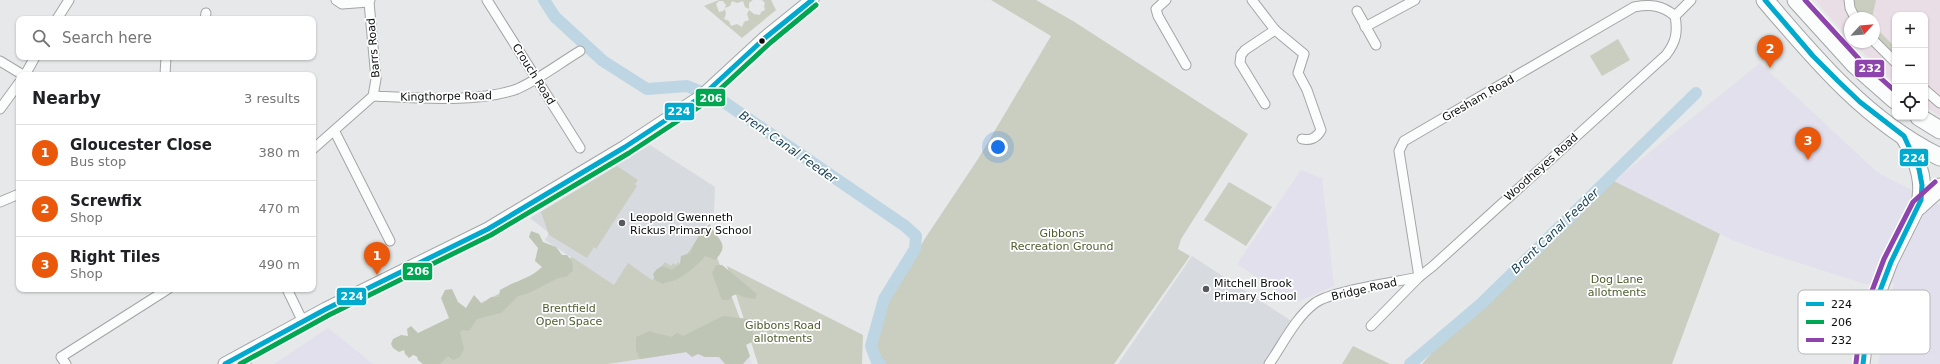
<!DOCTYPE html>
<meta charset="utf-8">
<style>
body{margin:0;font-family:"DejaVu Sans",sans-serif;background:#f2f2f2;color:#202124}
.controls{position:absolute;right:12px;top:12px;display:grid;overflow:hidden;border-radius:8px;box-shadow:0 1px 3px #0004}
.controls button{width:36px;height:36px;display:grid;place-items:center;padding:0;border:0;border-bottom:1px solid #e0e0e0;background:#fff;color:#202124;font:20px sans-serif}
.compass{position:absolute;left:1844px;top:12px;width:36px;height:36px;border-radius:50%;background:#fff;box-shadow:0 1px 3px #0004;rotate:64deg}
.you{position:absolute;left:998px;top:147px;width:14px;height:14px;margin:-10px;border:3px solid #fff;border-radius:50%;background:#1a73e8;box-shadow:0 0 0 6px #1a73e833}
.badge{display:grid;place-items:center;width:26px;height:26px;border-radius:50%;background:#ea580c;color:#fff;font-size:13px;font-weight:700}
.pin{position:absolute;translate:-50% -33px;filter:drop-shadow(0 1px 2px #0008)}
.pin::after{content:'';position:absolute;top:21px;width:14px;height:12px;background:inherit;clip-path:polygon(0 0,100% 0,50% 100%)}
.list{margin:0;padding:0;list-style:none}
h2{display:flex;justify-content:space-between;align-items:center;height:52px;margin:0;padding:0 16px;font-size:17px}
h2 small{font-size:13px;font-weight:400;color:#757577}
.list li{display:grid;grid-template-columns:26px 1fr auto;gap:12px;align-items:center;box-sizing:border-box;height:56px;padding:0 16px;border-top:1px solid #e0e0e0}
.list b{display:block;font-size:15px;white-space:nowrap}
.list p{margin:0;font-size:13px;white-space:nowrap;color:#757577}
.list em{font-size:13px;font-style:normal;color:#757577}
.icon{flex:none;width:22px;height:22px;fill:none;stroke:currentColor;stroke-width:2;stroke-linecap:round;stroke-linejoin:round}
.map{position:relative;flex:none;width:1940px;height:364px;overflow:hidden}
.search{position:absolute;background:#fff;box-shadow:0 1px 3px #0004;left:16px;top:16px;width:300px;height:44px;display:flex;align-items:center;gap:10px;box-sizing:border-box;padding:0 14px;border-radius:8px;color:#757577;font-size:15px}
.panel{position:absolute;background:#fff;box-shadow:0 1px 3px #0004;left:16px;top:72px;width:300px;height:220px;border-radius:8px}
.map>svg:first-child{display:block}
.commercial{fill:#eadee6}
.industrial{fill:#e3e0ed}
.built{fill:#d7dadf}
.green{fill:#c9cec1}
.forest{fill:#bec5b5}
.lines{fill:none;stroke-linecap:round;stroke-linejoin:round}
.canal{stroke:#bed6e4;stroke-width:12}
.street-casing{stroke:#a4a5a6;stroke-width:11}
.secondary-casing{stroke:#a4a5a6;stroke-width:15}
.highway-casing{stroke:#a4a5a6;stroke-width:19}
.street{stroke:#fbfcfc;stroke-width:9}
.secondary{stroke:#fbfcfc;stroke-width:13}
.highway{stroke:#fbfcfc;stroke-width:17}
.bus-1-casing{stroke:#fff;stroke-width:8}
.bus-2-casing{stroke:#fff;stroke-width:8}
.bus-3-casing{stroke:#fff;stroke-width:8}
.bus-1{stroke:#00a9ce;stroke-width:5}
.bus-2{stroke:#00a651;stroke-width:5}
.bus-3{stroke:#8e44ad;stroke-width:5}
.bus-dot{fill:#0b0c0d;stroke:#fff;stroke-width:1.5}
.poi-dot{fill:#58595a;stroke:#fff;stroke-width:1.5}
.labels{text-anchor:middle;stroke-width:3.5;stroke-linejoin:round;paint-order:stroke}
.street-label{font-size:11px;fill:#0b0c0d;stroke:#fff}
.poi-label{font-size:11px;fill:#0b0c0d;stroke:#fff;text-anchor:start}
.park-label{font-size:11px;fill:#4d5e2e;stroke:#fff}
.water-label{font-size:12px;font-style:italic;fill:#133f54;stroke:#fff}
.key{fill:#fff;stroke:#b6b6b6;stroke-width:1}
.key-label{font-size:11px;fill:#0b0c0d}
.line-badge{stroke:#fff;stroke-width:1.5}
.badge-label{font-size:11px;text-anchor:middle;font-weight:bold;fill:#fff}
</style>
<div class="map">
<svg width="1940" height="364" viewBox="0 0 1940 364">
<rect width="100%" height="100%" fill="#e7e8e9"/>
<path class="commercial" d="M 1815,0 L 1940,0 L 1940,116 L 1925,106 L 1925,15 L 1895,15 L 1895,83 L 1852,42 L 1874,42 L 1874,18 L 1850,18 L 1850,40 Z"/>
<g class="industrial">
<path d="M 1760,63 L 1877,172 L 1940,205 L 1940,364 L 1878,364 L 1894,283 L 1865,284 L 1768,253 L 1732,240 L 1614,181 Z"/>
<path d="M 1301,170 L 1322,178 L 1334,286 L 1295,303 L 1237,264 Z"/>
<path d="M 328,328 L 373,364 L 274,364 Z"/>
<path d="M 746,343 L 752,364 L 608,364 Z"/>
</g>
<g class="built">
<path d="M 650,145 L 715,187 L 714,213 L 680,264 L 672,270 L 662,266 L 638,301 L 545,240 L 549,233 L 530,218 Z"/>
<path d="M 1192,256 L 1293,322 L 1265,364 L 1118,364 Z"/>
</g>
<g class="green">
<path d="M 719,0 L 753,0 L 749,3 L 749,9 L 745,7 L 743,1 L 737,3 L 732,1 L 730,6 L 725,8 L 726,5 L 723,1 L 719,1 L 716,4 L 719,12 L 723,11 L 725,9 L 726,14 L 724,19 L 729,21 L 731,26 L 737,24 L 742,27 L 744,22 L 749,20 L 747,14 L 749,10 L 754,14 L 760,15 L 761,12 L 765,10 L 764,6 L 765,3 L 762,0 L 771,0 L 776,10 L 742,38 L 704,6 Z"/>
<path d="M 991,0 L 1036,0 L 1073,21 L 1248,134 L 1181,239 L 1178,249 L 1190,256 L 1114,364 L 873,364 L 875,342 L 887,300 L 926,237 L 978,159 L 1051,36 Z"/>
<path d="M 1853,0 L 1884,0 L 1876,0 L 1872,18 L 1860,18 Z"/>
<path d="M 1874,26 L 1895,47 L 1895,56 L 1874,33 Z"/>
<path d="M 1618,39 L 1630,60 L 1602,76 L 1590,56 Z"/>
<path d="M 617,166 L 638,180 L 635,184 L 637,186 L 596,249 L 594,247 L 587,258 L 549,235 L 541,212 Z"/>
<path d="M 1614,181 L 1720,234 L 1672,364 L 1422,364 L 1443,340 L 1478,311 Z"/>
<path d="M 1229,182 L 1272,207 L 1246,246 L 1204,220 Z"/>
<path d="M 704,229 L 715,252 L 742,324 L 746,343 L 608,364 L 429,364 L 397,345 L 572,257 L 614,285 L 628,263 L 652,280 L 665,262 L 671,266 L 673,263 L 676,265 L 678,262 L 680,264 Z"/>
<path d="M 727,266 L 863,335 L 862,364 L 758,364 Z"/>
<path d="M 1353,346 L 1390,364 L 1342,364 Z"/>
</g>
<g class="forest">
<path d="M 710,224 C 716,240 732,243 715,260 L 705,256 C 698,265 686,275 675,280 C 671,282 668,281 663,284 L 655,280 L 653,274 L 657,269 L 662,266 L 672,270 L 680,264 L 681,256 L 690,253 C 694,243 701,230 710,224 Z"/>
<path d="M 531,231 L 539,234 L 543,242 L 556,247 L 562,255 L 567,255 L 572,261 L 573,271 L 566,277 L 558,278 L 529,293 L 518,296 L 501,313 L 477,319 L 469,331 L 463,330 L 460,332 L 464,349 L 460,357 L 453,360 L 448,356 L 440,364 L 423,364 L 418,360 L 417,356 L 413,355 L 409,358 L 405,354 L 404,350 L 399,352 L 393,348 L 391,344 L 393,339 L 401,335 L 408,336 L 407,329 L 411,326 L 418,333 L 449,318 L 441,298 L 445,290 L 452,289 L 458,302 L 466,308 L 474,295 L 482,304 L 491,297 L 499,297 L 500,290 C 514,281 530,279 542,267 L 535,261 L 538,248 L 529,237 Z"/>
<path d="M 716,265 L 722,265 L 757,294 L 755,299 L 743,297 L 737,294 L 732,296 L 729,300 L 722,300 L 712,273 Z"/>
<path d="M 723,316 L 748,319 L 751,325 L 749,328 L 754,335 L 752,342 L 746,345 L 750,356 L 743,364 L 725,364 L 719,357 L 705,357 L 698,354 L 692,357 L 686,352 L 640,359 L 636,350 L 636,337 L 650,331 C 657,335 664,334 671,337 L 677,333 L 683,336 Z"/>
</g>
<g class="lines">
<g class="canal">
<path d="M 544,0 L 555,17 L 603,61 L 647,89 L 687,86 L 721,100 L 905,226 L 916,236 L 915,249 L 884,299 L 871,346 L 877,362 L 880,364"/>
<path d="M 1410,364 L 1482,303 L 1696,93"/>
</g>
<defs>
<g id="street">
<path d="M 336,0 L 342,4 L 369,2"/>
<path d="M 370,0 L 369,2 L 376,79 L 373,96"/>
<path d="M 487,0 L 580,148"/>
<path d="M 1166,0 L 1156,9 L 1158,16 L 1186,65"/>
<path d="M 1252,0 L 1275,30 L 1304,54 L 1298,73 L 1307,90 L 1321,130 C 1317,138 1310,141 1302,139"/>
<path d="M 1849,0 L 1850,8 L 1855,18"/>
<path d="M 1357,11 L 1376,45"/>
<path d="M 57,19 L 69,0"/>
<path d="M 205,19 L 206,13"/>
<path d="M 1365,27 L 1415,0"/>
<path d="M 1874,41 L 1895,62"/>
<path d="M 0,61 L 23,75"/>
<path d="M 25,75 L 35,57"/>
<path d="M 165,75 L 166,57"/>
<path d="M 1925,90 L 1940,103"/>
<path d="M 373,96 C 414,98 479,103 517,89 C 538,80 560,63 580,51"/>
<path d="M 1265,104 L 1240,63 L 1241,55 L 1245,50 L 1275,30"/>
<path d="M 0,109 L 19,83"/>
<path d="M 335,132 L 390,241"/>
<path d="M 313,149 L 373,96"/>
<path d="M 0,202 L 19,194"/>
<path d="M 1419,277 L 1399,151 L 1404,141 L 1634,7 C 1651,4 1662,5 1675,16"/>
<path d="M 287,289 L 303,322"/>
<path d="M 1371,326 L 1419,277 L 1433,266 L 1666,55 C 1676,42 1678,32 1675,16 L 1691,0"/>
<path d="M 241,356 L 246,364"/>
<path d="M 66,364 L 61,357 L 168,289"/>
<path d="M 1269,364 C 1283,344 1295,318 1315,303 C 1331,291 1396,282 1419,277"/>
</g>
<g id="secondary">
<path d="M 225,364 L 326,309 L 488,229 L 625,147 L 701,97 L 765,38 L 812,0"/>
<path d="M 1863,364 L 1868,322 L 1891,262 L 1919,206"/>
</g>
<g id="highway">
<path d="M 1765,0 C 1815,59 1869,123 1940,157"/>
<path d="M 1796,0 L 1854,64 L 1895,100"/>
<path d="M 1919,117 L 1940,130"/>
<path d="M 1905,138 C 1917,158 1927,182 1919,206"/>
<path d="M 1919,206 L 1940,187"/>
</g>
</defs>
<use href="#street" class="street-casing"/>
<use href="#secondary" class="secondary-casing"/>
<use href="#highway" class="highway-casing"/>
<use href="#street" class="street"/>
<use href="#secondary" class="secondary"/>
<use href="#highway" class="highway"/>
<defs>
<g id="bus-1">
<path d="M 1765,0 L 1813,56 L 1838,81 L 1860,102 L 1904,136 L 1919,169 L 1922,185 L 1921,200 L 1891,262 L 1868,322 L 1863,364"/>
<path d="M 225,364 L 326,309 L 488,229 L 625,147 L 701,97 L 765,38 L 812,0"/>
</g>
<path id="bus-2" d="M 240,364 L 329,315 L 491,235 L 629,153 L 705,103 L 770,43 L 816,5"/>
<g id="bus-3">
<path d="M 1805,0 L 1859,59 L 1895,91"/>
<path d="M 1856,363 L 1861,320 L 1884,259 L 1913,202 L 1935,182"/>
</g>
</defs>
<use href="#bus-1" class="bus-1-casing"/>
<use href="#bus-2" class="bus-2-casing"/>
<use href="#bus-3" class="bus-3-casing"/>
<use href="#bus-1" class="bus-1"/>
<use href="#bus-2" class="bus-2"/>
<use href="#bus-3" class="bus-3"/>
</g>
<circle class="bus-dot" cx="762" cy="41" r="3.5"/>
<g class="poi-dot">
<circle cx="622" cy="223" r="4"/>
<circle cx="1206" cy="289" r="4"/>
</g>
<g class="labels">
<g class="street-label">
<text transform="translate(373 48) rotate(-95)" y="4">Barrs Road</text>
<text transform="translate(534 74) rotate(58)" y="4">Crouch Road</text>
<text transform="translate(446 96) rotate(-1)" y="4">Kingthorpe Road</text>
<text transform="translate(1478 98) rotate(-30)" y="4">Gresham Road</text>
<text transform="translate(1541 167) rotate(-42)" y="4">Woodheyes Road</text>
<text transform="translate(1364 289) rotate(-13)" y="4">Bridge Road</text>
</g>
<g class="poi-label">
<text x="630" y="221">Leopold Gwenneth<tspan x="630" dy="13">Rickus Primary School</tspan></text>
<text x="1214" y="287">Mitchell Brook<tspan x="1214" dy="13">Primary School</tspan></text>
</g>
<g class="park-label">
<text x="1062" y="237">Gibbons<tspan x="1062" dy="13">Recreation Ground</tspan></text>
<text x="1617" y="283">Dog Lane<tspan x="1617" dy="13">allotments</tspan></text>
<text x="569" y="312">Brentfield<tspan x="569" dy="13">Open Space</tspan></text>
<text x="783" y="329">Gibbons Road<tspan x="783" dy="13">allotments</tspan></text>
</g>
<g class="water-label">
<text transform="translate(788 147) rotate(35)" y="4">Brent Canal Feeder</text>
<text transform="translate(1555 231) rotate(-44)" y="4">Brent Canal Feeder</text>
</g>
</g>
<rect x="1798" y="290" width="132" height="64" rx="6" class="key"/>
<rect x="1806" y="302" width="18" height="4" fill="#00a9ce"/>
<rect x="1806" y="320" width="18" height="4" fill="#00a651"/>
<rect x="1806" y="338" width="18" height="4" fill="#8e44ad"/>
<g class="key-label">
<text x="1831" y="308">224</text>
<text x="1831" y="326">206</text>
<text x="1831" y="344">232</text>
</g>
<g class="line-badge">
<rect x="1854" y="59" width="31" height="19" rx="4" fill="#8e44ad"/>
<rect x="695" y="88" width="31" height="19" rx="4" fill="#00a651"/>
<rect x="664" y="102" width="31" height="19" rx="4" fill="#00a9ce"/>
<rect x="1899" y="148" width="30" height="19" rx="4" fill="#00a9ce"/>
<rect x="402" y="262" width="31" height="19" rx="4" fill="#00a651"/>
<rect x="336" y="287" width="31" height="19" rx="4" fill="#00a9ce"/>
</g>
<g class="badge-label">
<text x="1870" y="72">232</text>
<text x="711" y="102">206</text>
<text x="679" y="115">224</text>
<text x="1914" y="162">224</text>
<text x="418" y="275">206</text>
<text x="352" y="300">224</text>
</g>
</svg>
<div class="controls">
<button>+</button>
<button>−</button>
<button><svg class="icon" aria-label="locate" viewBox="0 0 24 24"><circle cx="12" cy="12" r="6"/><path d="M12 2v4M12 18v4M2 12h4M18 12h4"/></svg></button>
</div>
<svg class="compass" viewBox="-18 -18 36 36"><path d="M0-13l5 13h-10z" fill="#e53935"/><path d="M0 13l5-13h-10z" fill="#757577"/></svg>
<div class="you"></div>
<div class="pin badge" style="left:377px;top:275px">1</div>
<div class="pin badge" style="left:1770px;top:68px">2</div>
<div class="pin badge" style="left:1808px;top:160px">3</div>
<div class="search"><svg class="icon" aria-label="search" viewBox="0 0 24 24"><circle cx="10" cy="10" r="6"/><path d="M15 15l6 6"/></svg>Search here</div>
<section class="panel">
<h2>Nearby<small>3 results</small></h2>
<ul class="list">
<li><span class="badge">1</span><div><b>Gloucester Close</b><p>Bus stop</p></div><em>380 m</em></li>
<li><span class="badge">2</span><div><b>Screwfix</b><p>Shop</p></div><em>470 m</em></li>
<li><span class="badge">3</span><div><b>Right Tiles</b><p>Shop</p></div><em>490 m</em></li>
</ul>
</section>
</div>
